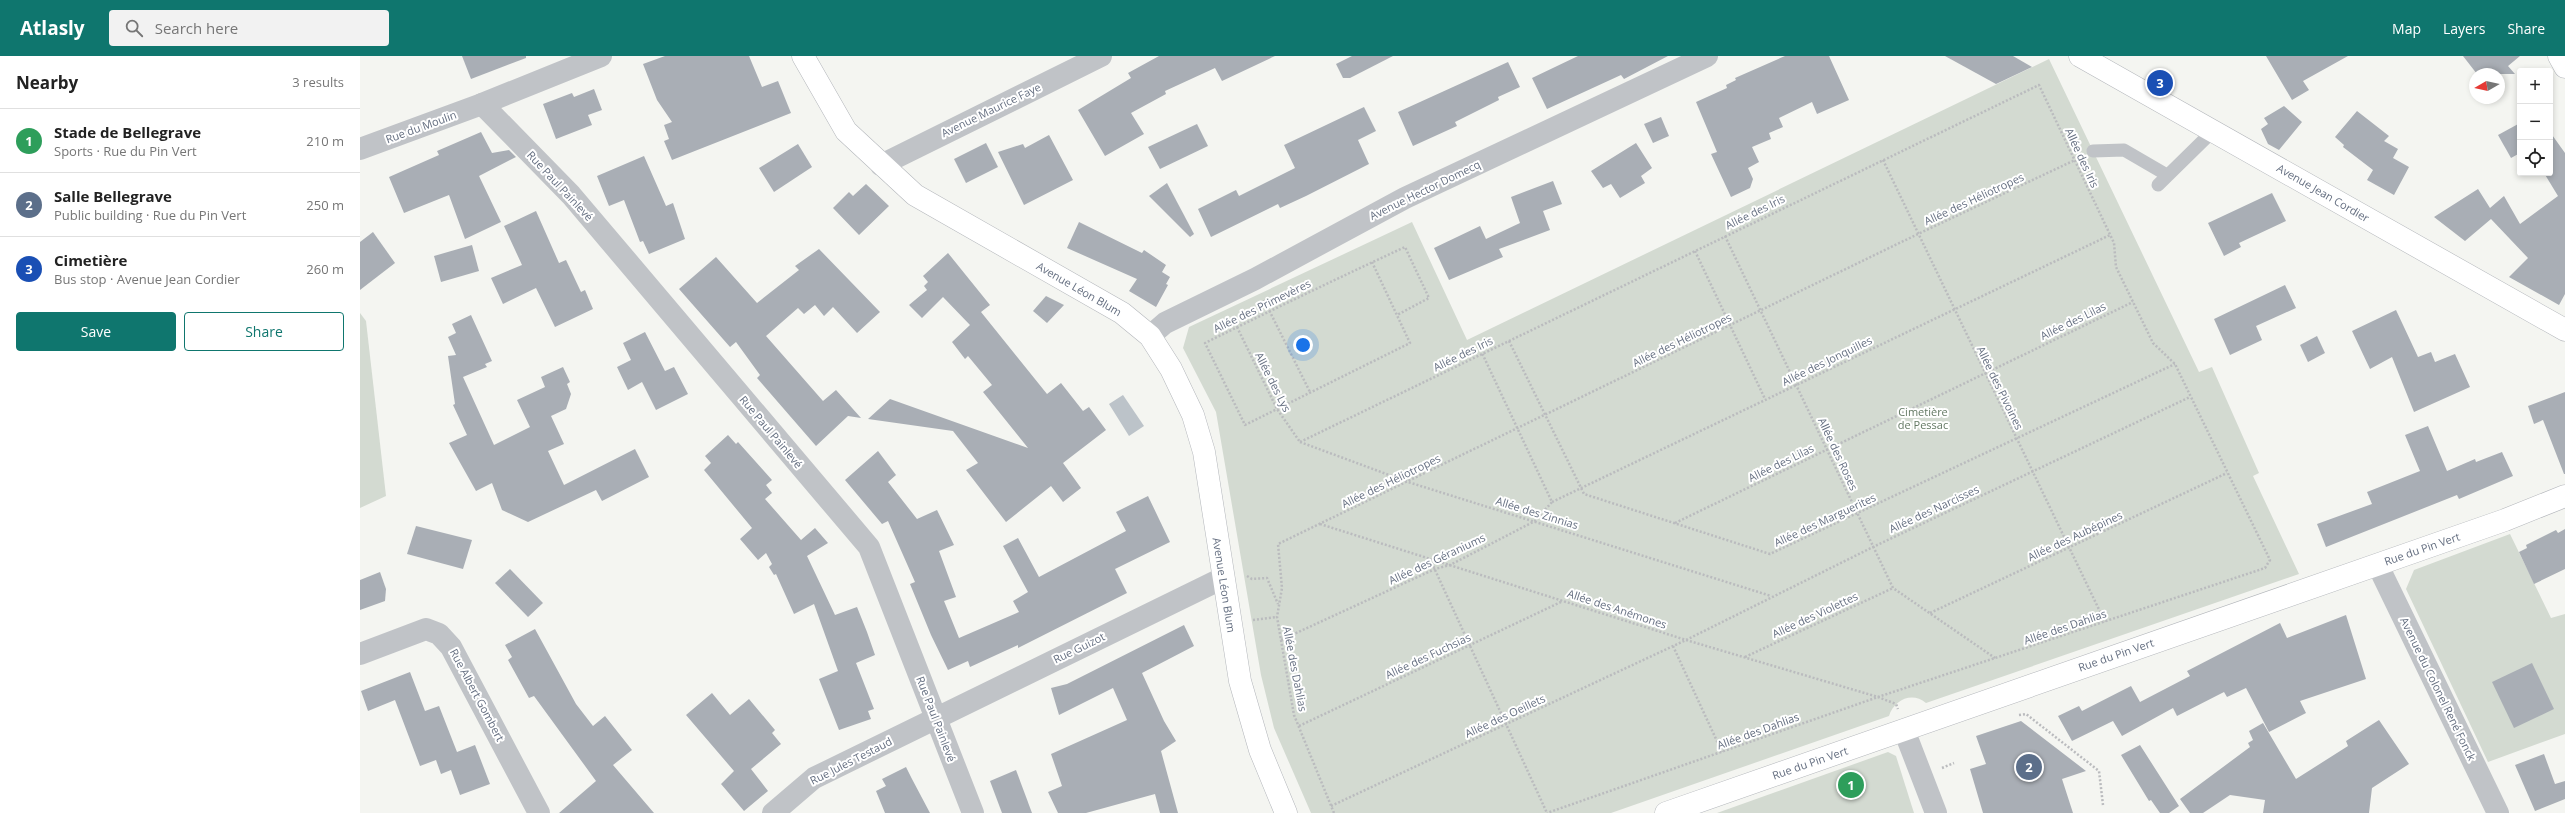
<!DOCTYPE html>
<meta charset="utf-8">
<style>
body{margin:0;font-family:"Open Sans",sans-serif;background:#f2f2f2;color:#222}
.controls{position:absolute;right:12px;top:12px;display:grid;overflow:hidden;border-radius:4px;box-shadow:0 2px 6px #0003}
.controls button{width:36px;height:36px;display:grid;place-items:center;padding:0;border:0;border-bottom:1px solid #e0e0e0;background:#fff;color:#222;font:20px sans-serif}
.compass{position:absolute;left:2109px;top:12px;width:36px;height:36px;border-radius:50%;background:#fff;box-shadow:0 2px 6px #0003;rotate:261deg}
.you{position:absolute;left:943px;top:289px;width:14px;height:14px;margin:-10px;border:3px solid #fff;border-radius:50%;background:#1a73e8;box-shadow:0 0 0 6px #1a73e833}
.badge{display:grid;place-items:center;width:26px;height:26px;border-radius:50%;background:#0f766e;color:#fff;font-size:13px;font-weight:700}
.pin{position:absolute;translate:-50% -50%;border:2px solid #fff;box-shadow:0 1px 4px #0006}
.list{margin:0;padding:0;list-style:none}
h2{display:flex;justify-content:space-between;align-items:center;height:52px;margin:0;padding:0 16px;font-size:17px}
h2 small{font-size:13px;font-weight:400;color:#767676}
.list li{display:grid;grid-template-columns:26px 1fr auto;gap:12px;align-items:center;box-sizing:border-box;height:64px;padding:0 16px;border-top:1px solid #e0e0e0}
.list b{display:block;font-size:15px;white-space:nowrap}
.list p{margin:0;font-size:13px;white-space:nowrap;color:#767676}
.list em{font-size:13px;font-style:normal;color:#767676}
.actions{display:flex;gap:8px;padding:12px 16px}
.actions a{flex:1;padding:9px 0;border:1px solid #0f766e;border-radius:4px;text-align:center;font-size:14px;color:#0f766e}
.actions .main{background:#0f766e;color:#fff}
.icon{flex:none;width:22px;height:22px;fill:none;stroke:currentColor;stroke-width:2;stroke-linecap:round;stroke-linejoin:round}
.map{position:relative;flex:none;width:2205px;height:757px;overflow:hidden}
header{display:flex;align-items:center;gap:24px;box-sizing:border-box;height:56px;padding:0 20px;background:#0f766e;color:#fff}
header strong{font-size:19px}
nav{display:flex;gap:22px;margin-inline-start:auto;font-size:14px}
.search{width:280px;height:36px;background:#f2f2f2;display:flex;align-items:center;gap:10px;box-sizing:border-box;padding:0 14px;border-radius:4px;color:#767676;font-size:15px}
main{display:flex}
aside{flex:1;background:#fff}
.map>svg:first-child{display:block}
.green{fill:#d3dad1}
.water{fill:#bcc3c9}
.building{fill:#a9aeb5}
.lines{fill:none;stroke-linecap:round;stroke-linejoin:round}
.secondary-casing{stroke:#b3b6bb;stroke-width:23}
.path{stroke:#babbbe;stroke-width:2.5;stroke-dasharray:2 2;stroke-linecap:butt}
.lane{stroke:#c0c3c7;stroke-width:13}
.street{stroke:#c0c3c7;stroke-width:22}
.secondary{stroke:#fff;stroke-width:22}
.labels{text-anchor:middle;stroke-width:4;stroke-linejoin:round;paint-order:stroke}
.street-label{font-size:11px;fill:#656f81;stroke:#fff}
.park-label{font-size:11px;fill:#647964;stroke:#fff}
</style>
<header>
<strong>Atlasly</strong>
<div class="search"><svg class="icon" aria-label="search" viewBox="0 0 24 24"><circle cx="10" cy="10" r="6"/><path d="M15 15l6 6"/></svg>Search here</div>
<nav><a>Map</a><a>Layers</a><a>Share</a></nav>
</header>
<main>
<aside>
<h2>Nearby<small>3 results</small></h2>
<ul class="list">
<li><span class="badge" style="background:#2e9e5b">1</span><div><b>Stade de Bellegrave</b><p>Sports · Rue du Pin Vert</p></div><em>210 m</em></li>
<li><span class="badge" style="background:#5c6f8a">2</span><div><b>Salle Bellegrave</b><p>Public building · Rue du Pin Vert</p></div><em>250 m</em></li>
<li><span class="badge" style="background:#1a4fb4">3</span><div><b>Cimetière</b><p>Bus stop · Avenue Jean Cordier</p></div><em>260 m</em></li>
</ul>
<div class="actions"><a class="main">Save</a><a>Share</a></div>
</aside>
<div class="map">
<svg width="2205" height="757" viewBox="0 0 2205 757">
<rect width="100%" height="100%" fill="#f4f5f1"/>
<g class="green">
<path d="M 1689,3 L 1839,316 L 1852,311 L 1899,417 L 1893,420 L 1939,518 L 1566,647 C 1552,635 1534,644 1529,660 L 1251,757 L 951,757 L 914,672 L 901,619 L 856,356 L 823,292 L 829,271 L 1052,166 L 1107,284 Z"/>
<path d="M 0,257 L 6,265 L 26,440 L 0,452 Z"/>
<path d="M 2150,478 L 2191,562 L 2205,558 L 2205,678 L 2128,706 L 2046,533 L 2054,514 Z"/>
<path d="M 1528,696 L 1536,700 L 1554,757 L 1357,757 Z"/>
</g>
<path class="water" d="M 763,339 L 784,370 L 769,380 L 749,348 Z"/>
<g class="building">
<path d="M 102,0 L 166,0 L 166,2 L 111,23 Z"/>
<path d="M 305,0 L 389,0 L 402,31 L 418,25 L 431,57 L 312,104 L 304,85 L 309,83 L 304,69 L 312,66 L 297,44 L 283,8 Z"/>
<path d="M 799,0 L 915,0 L 862,25 L 855,12 L 805,35 L 806,38 L 771,57 L 784,78 L 745,100 L 718,54 L 771,22 L 768,17 Z"/>
<path d="M 992,0 L 1033,0 L 990,22 L 983,22 L 976,8 Z"/>
<path d="M 1218,0 L 1308,0 L 1264,23 L 1261,19 L 1187,53 L 1172,22 Z"/>
<path d="M 1425,0 L 1469,0 L 1489,44 L 1457,58 L 1452,46 L 1419,62 L 1423,71 L 1409,77 L 1411,83 L 1392,91 L 1399,106 L 1388,112 L 1393,123 L 1390,132 L 1371,141 L 1351,98 L 1357,96 L 1336,46 L 1367,32 L 1366,29 L 1376,24 L 1375,22 Z"/>
<path d="M 1585,0 L 1653,0 L 1672,11 L 1636,28 Z"/>
<path d="M 1906,0 L 1988,0 L 1943,25 L 1949,34 L 1932,44 Z"/>
<path d="M 2103,0 L 2160,0 L 2148,10 L 2155,18 L 2117,18 Z"/>
<path d="M 1148,6 L 1160,31 L 1138,41 L 1139,44 L 1095,66 L 1097,70 L 1053,90 L 1038,56 Z"/>
<path d="M 234,33 L 242,54 L 228,59 L 232,69 L 196,83 L 183,48 L 212,37 L 214,41 Z"/>
<path d="M 1924,50 L 1942,66 L 1919,94 L 1908,88 L 1901,73 L 1908,68 L 1904,62 Z"/>
<path d="M 1004,51 L 1016,75 L 998,84 L 1009,108 L 946,140 L 920,152 L 918,148 L 851,181 L 838,153 L 876,134 L 879,140 L 935,112 L 924,89 Z"/>
<path d="M 1997,55 L 2029,80 L 2024,85 L 2038,93 L 2033,102 L 2049,111 L 2034,139 L 2007,124 L 2013,114 L 1983,91 L 1984,89 L 1975,81 Z"/>
<path d="M 1301,61 L 1309,80 L 1293,87 L 1284,68 Z"/>
<path d="M 2160,67 L 2160,97 L 2151,102 L 2138,79 Z"/>
<path d="M 837,68 L 848,90 L 800,113 L 788,91 Z"/>
<path d="M 121,76 L 132,97 L 149,94 L 156,101 L 119,120 L 141,166 L 105,183 L 89,139 L 44,157 L 29,121 L 79,99 L 77,95 Z"/>
<path d="M 2190,76 L 2205,97 L 2205,238 L 2199,249 L 2149,221 L 2168,202 L 2131,163 L 2105,185 L 2074,161 L 2118,133 L 2130,152 L 2144,140 L 2160,168 L 2198,140 L 2184,117 L 2190,117 Z"/>
<path d="M 689,79 L 713,124 L 664,149 L 638,96 L 663,88 L 665,92 Z"/>
<path d="M 626,87 L 638,111 L 606,127 L 594,103 Z"/>
<path d="M 1276,87 L 1292,112 L 1281,120 L 1285,127 L 1260,142 L 1251,128 L 1243,132 L 1231,115 Z"/>
<path d="M 438,88 L 452,111 L 414,136 L 399,112 Z"/>
<path d="M 284,100 L 306,150 L 313,147 L 325,183 L 289,198 L 283,185 L 280,186 L 264,144 L 249,150 L 237,120 Z"/>
<path d="M 1193,125 L 1202,148 L 1183,155 L 1190,174 L 1139,193 L 1143,201 L 1089,224 L 1074,192 L 1120,170 L 1126,183 L 1160,167 L 1151,141 Z"/>
<path d="M 807,127 L 834,178 L 830,181 L 789,140 Z"/>
<path d="M 506,128 L 529,150 L 499,179 L 473,152 L 489,136 L 493,140 Z"/>
<path d="M 1912,137 L 1926,165 L 1879,187 L 1881,191 L 1864,200 L 1848,167 Z"/>
<path d="M 176,155 L 199,207 L 206,204 L 221,236 L 225,234 L 233,253 L 195,271 L 176,232 L 143,248 L 131,222 L 162,209 L 144,170 Z"/>
<path d="M 719,166 L 782,197 L 784,194 L 806,209 L 802,216 L 810,221 L 806,228 L 808,229 L 796,251 L 769,235 L 777,223 L 707,192 Z"/>
<path d="M 13,176 L 35,207 L 0,234 L 0,186 Z"/>
<path d="M 112,189 L 119,215 L 81,226 L 74,200 Z"/>
<path d="M 459,193 L 520,256 L 497,277 L 473,251 L 464,260 L 455,249 L 444,258 L 438,252 L 406,280 L 463,345 L 476,334 L 501,362 L 488,360 L 456,390 L 397,322 L 400,319 L 376,286 L 370,291 L 319,233 L 356,201 L 397,247 L 439,214 L 435,210 Z"/>
<path d="M 588,197 L 630,249 L 621,256 L 687,338 L 701,327 L 723,355 L 729,351 L 746,374 L 703,407 L 721,432 L 703,446 L 691,430 L 646,466 L 606,414 L 618,407 L 593,375 L 508,363 L 530,343 L 668,392 L 623,336 L 632,329 L 608,300 L 605,303 L 592,286 L 610,269 L 583,241 L 562,262 L 549,249 L 567,234 L 564,230 L 568,226 L 563,220 Z"/>
<path d="M 1925,229 L 1936,252 L 1896,270 L 1902,284 L 1870,299 L 1854,263 Z"/>
<path d="M 686,240 L 704,249 L 687,267 L 673,255 Z"/>
<path d="M 2036,254 L 2058,301 L 2071,296 L 2075,306 L 2095,298 L 2110,331 L 2054,356 L 2032,301 L 2010,313 L 1992,275 Z"/>
<path d="M 111,259 L 132,305 L 125,308 L 127,311 L 103,321 L 134,389 L 170,371 L 157,344 L 185,331 L 181,321 L 203,311 L 210,326 L 207,328 L 211,338 L 206,353 L 191,360 L 204,388 L 188,395 L 204,429 L 275,393 L 289,421 L 242,445 L 236,434 L 168,466 L 142,454 L 132,427 L 116,435 L 89,387 L 107,379 L 93,349 L 95,348 L 88,300 L 96,299 L 88,281 L 96,277 L 92,268 Z"/>
<path d="M 285,276 L 305,315 L 314,311 L 328,338 L 296,354 L 282,326 L 268,334 L 257,311 L 271,304 L 263,287 Z"/>
<path d="M 1957,280 L 1965,297 L 1948,306 L 1940,289 Z"/>
<path d="M 2205,336 L 2205,418 L 2204,418 L 2183,364 L 2174,368 L 2168,350 Z"/>
<path d="M 2068,370 L 2087,415 L 2115,403 L 2116,406 L 2142,396 L 2153,420 L 2099,443 L 2097,439 L 1966,491 L 1957,468 L 2012,448 L 2007,436 L 2060,415 L 2045,379 Z"/>
<path d="M 368,379 L 376,388 L 378,386 L 412,424 L 406,429 L 412,437 L 405,443 L 441,484 L 455,472 L 468,487 L 447,500 L 475,559 L 497,551 L 507,576 L 515,599 L 496,607 L 514,653 L 508,655 L 511,663 L 479,674 L 459,623 L 478,615 L 454,548 L 434,558 L 416,518 L 414,519 L 409,511 L 412,508 L 406,497 L 398,504 L 380,483 L 392,472 L 344,414 L 351,407 L 345,400 Z"/>
<path d="M 518,395 L 536,419 L 528,426 L 557,463 L 577,454 L 594,489 L 579,495 L 596,541 L 584,545 L 599,582 L 659,556 L 653,545 L 668,536 L 643,490 L 658,482 L 679,521 L 766,475 L 756,456 L 788,440 L 810,486 L 755,513 L 767,537 L 658,592 L 658,589 L 610,611 L 608,605 L 588,614 L 571,579 L 550,528 L 555,526 L 528,465 L 522,468 L 485,424 Z"/>
<path d="M 56,470 L 112,484 L 103,513 L 47,498 Z"/>
<path d="M 2205,473 L 2205,513 L 2174,528 L 2159,496 L 2167,492 L 2166,489 L 2196,474 L 2198,477 Z"/>
<path d="M 150,513 L 183,547 L 168,561 L 135,527 Z"/>
<path d="M 20,516 L 26,533 L 25,545 L 0,554 L 0,524 Z"/>
<path d="M 1986,559 L 2006,623 L 1940,645 L 1946,657 L 1909,676 L 1886,632 L 1867,641 L 1864,636 L 1817,660 L 1813,652 L 1762,680 L 1753,665 L 1712,685 L 1698,660 L 1719,650 L 1722,655 L 1771,630 L 1780,646 L 1830,620 L 1827,615 L 1920,567 L 1927,582 Z"/>
<path d="M 824,569 L 834,590 L 782,617 L 804,665 L 816,685 L 801,695 L 818,757 L 800,757 L 795,738 L 726,757 L 698,757 L 688,736 L 702,730 L 691,698 L 767,664 L 753,632 L 699,659 L 691,632 L 707,628 Z"/>
<path d="M 175,573 L 216,648 L 233,670 L 245,660 L 272,694 L 253,709 L 294,757 L 199,757 L 236,725 L 174,640 L 169,642 L 148,604 L 152,601 L 145,589 Z"/>
<path d="M 2172,607 L 2194,653 L 2154,672 L 2132,626 Z"/>
<path d="M 50,616 L 65,655 L 79,650 L 97,696 L 115,689 L 130,728 L 100,739 L 91,714 L 81,718 L 76,704 L 60,710 L 35,644 L 8,655 L 1,635 Z"/>
<path d="M 352,637 L 370,659 L 389,643 L 415,674 L 412,677 L 421,688 L 391,713 L 408,735 L 384,755 L 361,728 L 374,715 L 326,659 Z"/>
<path d="M 2019,664 L 2049,708 L 2012,732 L 2009,757 L 1903,757 L 1905,744 L 1870,739 L 1843,757 L 1830,757 L 1820,743 L 1890,691 L 1888,687 L 1893,684 L 1889,675 L 1903,667 L 1936,723 L 1988,690 L 1986,685 Z"/>
<path d="M 1661,665 L 1726,715 L 1702,723 L 1713,757 L 1623,757 L 1610,713 L 1626,708 L 1616,680 Z"/>
<path d="M 1780,689 L 1819,750 L 1809,757 L 1800,757 L 1791,744 L 1789,745 L 1761,699 Z"/>
<path d="M 2184,698 L 2195,728 L 2205,725 L 2205,743 L 2175,755 L 2155,709 Z"/>
<path d="M 546,711 L 552,723 L 570,757 L 525,757 L 516,735 L 526,730 L 522,723 Z"/>
<path d="M 656,714 L 672,757 L 642,757 L 630,725 Z"/>
</g>
<g class="lines">
<defs>
<g id="secondary">
<path d="M 443,0 L 486,75 L 555,139 L 762,257 L 790,280 L 811,313 L 833,359 L 844,396 L 880,625 L 900,694 L 926,757"/>
<path d="M 1720,0 L 2205,274"/>
<path d="M 2199,0 L 2205,11"/>
<path d="M 1306,757 L 2145,464 L 2205,440"/>
</g>
</defs>
<use href="#secondary" class="secondary-casing"/>
<g class="path">
<path d="M 1523,104 L 1745,566"/>
<path d="M 1365,180 L 1533,532 L 1635,602"/>
<path d="M 1335,195 L 1405,343"/>
<path d="M 1012,206 L 1050,287 L 885,369 L 845,287 C 912,254 978,222 1045,191 L 1069,242 L 1037,259"/>
<path d="M 904,244 L 950,336"/>
<path d="M 877,271 L 917,353 L 940,386"/>
<path d="M 1149,285 L 1224,438 L 1410,498 L 1815,308"/>
<path d="M 940,386 L 1679,29 L 1754,187 L 1756,211 L 1793,287 L 1815,308 L 1910,504 L 1905,512 L 1518,641 L 1187,757"/>
<path d="M 940,386 L 1048,426 L 1411,540"/>
<path d="M 1192,446 L 1750,179"/>
<path d="M 1315,467 L 1773,246"/>
<path d="M 960,468 L 1326,584 L 1518,641 L 1536,648 L 1538,653"/>
<path d="M 1070,503 L 1187,757"/>
<path d="M 887,520 L 892,523 L 907,522 L 918,548"/>
<path d="M 1570,557 L 1867,417"/>
<path d="M 893,564 L 917,561"/>
<path d="M 921,584 L 1075,513 L 1090,509 L 1175,465 L 1192,446 L 1122,297"/>
<path d="M 1313,590 L 1362,696"/>
<path d="M 1385,601 L 1533,532"/>
<path d="M 1659,659 L 1666,658 L 1739,715 L 1743,749"/>
<path d="M 939,670 L 1203,545"/>
<path d="M 1582,712 L 1594,707"/>
<path d="M 971,750 L 1326,584 L 1513,491 L 1830,341"/>
<path d="M 974,757 L 934,659 L 917,561 L 922,532 L 918,488 L 1558,178 L 1715,104"/>
</g>
<g class="lane">
<path d="M 1733,95 L 1764,94 L 1807,119"/>
<path d="M 1798,129 L 1853,75"/>
</g>
<g class="street">
<path d="M 122,48 L 211,139 L 509,491 L 613,757"/>
<path d="M 0,93 L 122,48 L 241,0"/>
<path d="M 521,109 L 741,0"/>
<path d="M 790,280 L 805,267 L 895,223 L 1045,142 L 1347,0"/>
<path d="M 2020,508 L 2023,520 L 2138,757"/>
<path d="M 0,598 L 66,573 L 79,578 L 91,591 L 179,757"/>
<path d="M 1544,674 L 1576,757"/>
<path d="M 413,757 L 454,722 L 863,522"/>
</g>
<use href="#secondary" class="secondary"/>
</g>
<g class="labels">
<g class="street-label">
<text transform="translate(631 54) rotate(-26)" y="4">Avenue Maurice Faye</text>
<text transform="translate(61 71) rotate(-20)" y="4">Rue du Moulin</text>
<text transform="translate(1722 102) rotate(65)" y="4">Allée des Iris</text>
<text transform="translate(200 130) rotate(47)" y="4">Rue Paul Painlevé</text>
<text transform="translate(1065 134) rotate(-26)" y="4">Avenue Hector Domecq</text>
<text transform="translate(1963 137) rotate(30)" y="4">Avenue Jean Cordier</text>
<text transform="translate(1614 143) rotate(-25)" y="4">Allée des Héliotropes</text>
<text transform="translate(1395 156) rotate(-26)" y="4">Allée des Iris</text>
<text transform="translate(719 233) rotate(30)" y="4">Avenue Léon Blum</text>
<text transform="translate(902 250) rotate(-26)" y="4">Allée des Primevères</text>
<text transform="translate(1713 265) rotate(-26)" y="4">Allée des Lilas</text>
<text transform="translate(1322 284) rotate(-26)" y="4">Allée des Héliotropes</text>
<text transform="translate(1103 298) rotate(-26)" y="4">Allée des Iris</text>
<text transform="translate(1467 305) rotate(-26)" y="4">Allée des Jonquilles</text>
<text transform="translate(913 326) rotate(63)" y="4">Allée des Lys</text>
<text transform="translate(1640 332) rotate(64)" y="4">Allée des Pivoines</text>
<text transform="translate(411 376) rotate(50)" y="4">Rue Paul Painlevé</text>
<text transform="translate(1478 398) rotate(65)" y="4">Allée des Roses</text>
<text transform="translate(1421 407) rotate(-26)" y="4">Allée des Lilas</text>
<text transform="translate(1031 425) rotate(-26)" y="4">Allée des Héliotropes</text>
<text transform="translate(1574 453) rotate(-25)" y="4">Allée des Narcisses</text>
<text transform="translate(1177 457) rotate(17)" y="4">Allée des Zinnias</text>
<text transform="translate(1465 464) rotate(-25)" y="4">Allée des Marguerites</text>
<text transform="translate(1715 480) rotate(-25)" y="4">Allée des Aubépines</text>
<text transform="translate(2062 493) rotate(-19)" y="4">Rue du Pin Vert</text>
<text transform="translate(1077 503) rotate(-25)" y="4">Allée des Géraniums</text>
<text transform="translate(864 529) rotate(81)" y="4">Avenue Léon Blum</text>
<text transform="translate(1257 553) rotate(18)" y="4">Allée des Anémones</text>
<text transform="translate(1455 559) rotate(-25)" y="4">Allée des Violettes</text>
<text transform="translate(1705 571) rotate(-19)" y="4">Allée des Dahlias</text>
<text transform="translate(719 592) rotate(-26)" y="4">Rue Guizot</text>
<text transform="translate(1756 599) rotate(-19)" y="4">Rue du Pin Vert</text>
<text transform="translate(1068 600) rotate(-25)" y="4">Allée des Fuchsias</text>
<text transform="translate(935 613) rotate(79)" y="4">Allée des Dahlias</text>
<text transform="translate(2078 633) rotate(64)" y="4">Avenue du Colonel René Fonck</text>
<text transform="translate(117 639) rotate(62)" y="4">Rue Albert Gombert</text>
<text transform="translate(1145 660) rotate(-25)" y="4">Allée des Oeillets</text>
<text transform="translate(576 663) rotate(69)" y="4">Rue Paul Painlevé</text>
<text transform="translate(1398 675) rotate(-20)" y="4">Allée des Dahlias</text>
<text transform="translate(491 705) rotate(-27)" y="4">Rue Jules Testaud</text>
<text transform="translate(1450 707) rotate(-19)" y="4">Rue du Pin Vert</text>
</g>
<g class="park-label">
<text x="1563" y="360">Cimetière<tspan x="1563" dy="13">de Pessac</tspan></text>
</g>
</g>
</svg>
<div class="controls">
<button>+</button>
<button>−</button>
<button><svg class="icon" aria-label="locate" viewBox="0 0 24 24"><circle cx="12" cy="12" r="6"/><path d="M12 2v4M12 18v4M2 12h4M18 12h4"/></svg></button>
</div>
<svg class="compass" viewBox="-18 -18 36 36"><path d="M0-13l5 13h-10z" fill="#e53935"/><path d="M0 13l5-13h-10z" fill="#767676"/></svg>
<div class="you"></div>
<div class="pin badge" style="left:1491px;top:729px;background:#2e9e5b">1</div>
<div class="pin badge" style="left:1669px;top:711px;background:#5c6f8a">2</div>
<div class="pin badge" style="left:1800px;top:27px;background:#1a4fb4">3</div>
</div>
</main>
